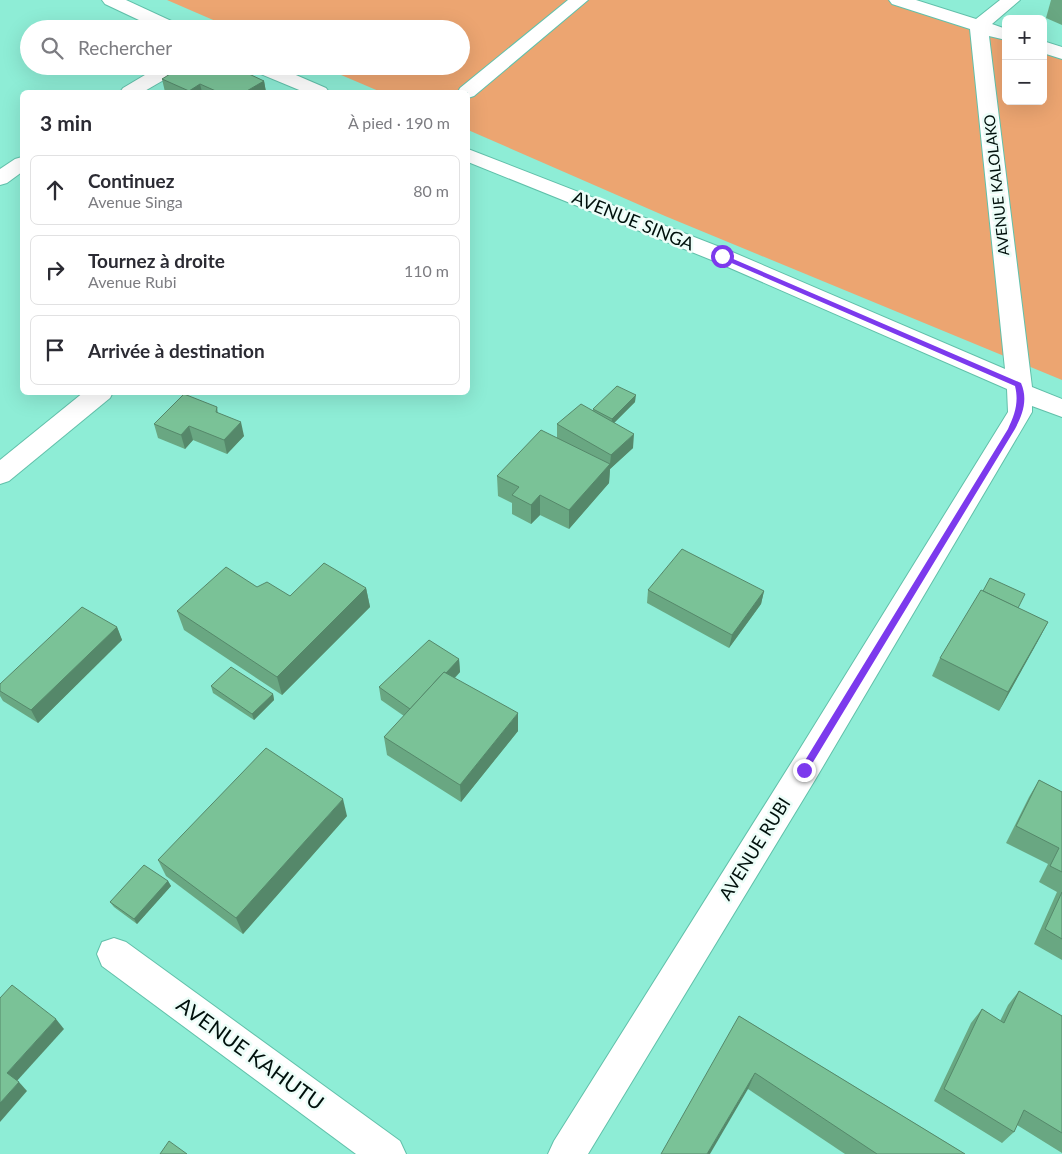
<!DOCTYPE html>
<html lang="fr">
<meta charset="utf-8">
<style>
body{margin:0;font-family:Lato,sans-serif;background:#f7f7f7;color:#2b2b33}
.controls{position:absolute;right:15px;top:15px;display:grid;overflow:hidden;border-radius:8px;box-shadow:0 5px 20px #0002}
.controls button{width:45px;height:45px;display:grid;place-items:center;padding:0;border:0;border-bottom:1px solid #e1e1e2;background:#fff;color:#2b2b33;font:25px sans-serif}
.stop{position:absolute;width:15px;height:15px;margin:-11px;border:4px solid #7c3aed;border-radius:50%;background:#fff}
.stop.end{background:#7c3aed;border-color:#fff;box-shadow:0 1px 5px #0008}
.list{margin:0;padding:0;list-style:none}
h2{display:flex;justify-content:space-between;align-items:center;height:65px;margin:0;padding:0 20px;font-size:21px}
h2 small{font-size:16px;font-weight:400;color:#7c7c81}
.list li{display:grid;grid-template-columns:32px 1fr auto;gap:15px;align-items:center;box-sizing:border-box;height:70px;margin:0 10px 10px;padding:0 10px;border:1px solid #e1e1e2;border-radius:8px}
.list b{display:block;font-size:19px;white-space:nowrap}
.list p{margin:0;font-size:16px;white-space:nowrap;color:#7c7c81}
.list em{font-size:16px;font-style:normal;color:#7c7c81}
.icon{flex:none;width:28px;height:28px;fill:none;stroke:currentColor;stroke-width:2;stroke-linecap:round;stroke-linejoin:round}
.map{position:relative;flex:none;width:1062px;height:1154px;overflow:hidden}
.search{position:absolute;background:#fff;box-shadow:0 5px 20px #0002;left:20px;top:20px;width:450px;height:55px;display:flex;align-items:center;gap:12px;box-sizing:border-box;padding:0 18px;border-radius:28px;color:#7c7c81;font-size:19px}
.panel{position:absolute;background:#fff;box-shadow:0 5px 20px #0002;left:20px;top:90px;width:450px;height:305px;border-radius:8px}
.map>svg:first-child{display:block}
.green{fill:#eca571}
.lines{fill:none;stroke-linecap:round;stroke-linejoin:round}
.street-casing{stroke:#61c0aa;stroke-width:2}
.street{fill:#fff;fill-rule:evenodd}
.wall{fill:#69a782}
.shaded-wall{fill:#55886a}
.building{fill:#7ac297;stroke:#55886a}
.route{fill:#7c3aed}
.labels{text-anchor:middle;stroke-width:5;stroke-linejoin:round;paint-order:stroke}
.far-street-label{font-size:15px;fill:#00100c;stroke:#ecfdf8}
.street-label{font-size:18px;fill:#00100c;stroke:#ecfdf8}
.near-street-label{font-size:21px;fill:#00100c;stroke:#ecfdf8}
</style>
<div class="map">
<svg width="1062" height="1154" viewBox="0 0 1062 1154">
<rect width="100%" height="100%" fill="#8eedd6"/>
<path class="green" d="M 167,0 L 889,0 L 1006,39 L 1006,101 L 1043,101 L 1043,52 L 1062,58 L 1062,380 L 665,216 L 468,130 L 468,92 L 381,92 L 320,66 L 461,66 L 461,29 L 234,29 Z"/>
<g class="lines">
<defs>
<g id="street">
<path d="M 102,0 L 126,0 L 180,25 L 182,29 L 158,29 L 105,4 Z"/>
<path d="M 568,0 L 588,0 L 474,96 L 468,98 L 468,92 L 458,92 L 460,88 Z"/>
<path d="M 889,0 L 916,0 L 976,19 L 1000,0 L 1020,0 L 992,24 L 1006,29 L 1006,40 L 989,36 L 1032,387 L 1062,399 L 1062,417 L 1032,406 L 1032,412 L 815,780 L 588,1154 L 548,1154 L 554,1141 L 793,760 L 1008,412 L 1007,389 L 714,261 L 468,162 L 468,149 L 730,251 L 1005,369 L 970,29 L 892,4 Z"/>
<path d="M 1043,41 L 1062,47 L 1062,59 L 1043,53 Z"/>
<path d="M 160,66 L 183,66 L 181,70 L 143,92 L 120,92 L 123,88 Z"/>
<path d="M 249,66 L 275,66 L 326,88 L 329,92 L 304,92 L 251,70 Z"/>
<path d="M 22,157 L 22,172 L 7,183 L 0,185 L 0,169 L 15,159 Z"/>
<path d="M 84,392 L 113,392 L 110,398 L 9,481 L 0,484 L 0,460 Z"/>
<path d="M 114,938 L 126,942 L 400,1141 L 406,1154 L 356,1154 L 102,966 L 97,954 L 102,942 Z"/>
</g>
</defs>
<use href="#street" class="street-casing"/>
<use href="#street" class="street"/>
</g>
<g class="wall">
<path d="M 1051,0 L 1062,0 L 1062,25 L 1046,18 Z"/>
<path d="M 237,66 L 237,69 L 264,81 L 266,92 L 165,92 L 162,79 Z"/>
<path d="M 635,402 L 614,423 L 633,448 L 610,469 L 609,483 L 569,529 L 540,515 L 531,524 L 512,514 L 512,503 L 498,496 L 497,476 L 557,438 L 557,424 L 593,410 L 593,409 Z"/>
<path d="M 217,407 L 218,413 L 244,436 L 227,454 L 193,440 L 185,449 L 158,438 L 154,424 Z"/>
<path d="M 257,587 L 290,596 L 366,588 L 370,607 L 282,695 L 184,630 L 177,611 Z"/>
<path d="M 648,590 L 764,591 L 761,604 L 729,648 L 647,603 Z"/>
<path d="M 1018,608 L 1048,622 L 999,711 L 932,676 L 940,658 Z"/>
<path d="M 117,627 L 122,640 L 38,723 L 3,701 L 0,696 L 0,684 Z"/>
<path d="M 459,659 L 460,672 L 455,678 L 518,731 L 461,802 L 387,755 L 384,737 L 404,716 L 381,700 L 379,687 Z"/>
<path d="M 211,686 L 273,694 L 274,700 L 254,720 L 213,693 Z"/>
<path d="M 1039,780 L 1062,792 L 1062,960 L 1034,944 L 1057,892 L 1039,882 L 1048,864 L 1006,843 L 1029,797 Z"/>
<path d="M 347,816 L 243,934 L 166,876 L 158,860 Z"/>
<path d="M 168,881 L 171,886 L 137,924 L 114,907 L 110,902 Z"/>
<path d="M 1019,991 L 1062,1016 L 1062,1153 L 1017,1125 L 1014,1132 L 1002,1143 L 934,1101 L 971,1023 L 982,1009 L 1000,1021 L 1008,1005 Z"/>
<path d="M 739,1016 L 965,1154 L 845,1154 L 748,1089 Z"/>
</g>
<g class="shaded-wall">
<path d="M 264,81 L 266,92 L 245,92 Z"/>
<path d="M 200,84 L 202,92 L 189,92 L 189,91 Z"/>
<path d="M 636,395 L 635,402 L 611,426 L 612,419 Z"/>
<path d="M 241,422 L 244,436 L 227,454 L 224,440 Z"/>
<path d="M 189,426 L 193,440 L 185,449 L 181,435 Z"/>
<path d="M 634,434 L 633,448 L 610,469 L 609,483 L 569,529 L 569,510 L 610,464 L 611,455 Z"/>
<path d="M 540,495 L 540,515 L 531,524 L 531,505 Z"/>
<path d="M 366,588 L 370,607 L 282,695 L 277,677 Z"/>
<path d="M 764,591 L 761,604 L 729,648 L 732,635 Z"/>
<path d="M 1048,622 L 1038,641 L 999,711 L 1008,692 Z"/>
<path d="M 117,627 L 122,640 L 38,723 L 31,710 Z"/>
<path d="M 459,659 L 460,672 L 412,721 L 410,709 Z"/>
<path d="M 273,694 L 274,700 L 254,720 L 252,714 Z"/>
<path d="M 518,713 L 518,731 L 461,802 L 460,785 Z"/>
<path d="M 343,799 L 347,816 L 243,934 L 236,918 Z"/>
<path d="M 168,881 L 171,886 L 137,924 L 134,919 Z"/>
<path d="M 56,1019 L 64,1029 L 16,1082 L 7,1073 Z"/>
<path d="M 755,1073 L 748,1089 L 710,1154 L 707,1154 Z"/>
<path d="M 19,1082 L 27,1091 L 0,1122 L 0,1103 Z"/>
</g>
<g class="building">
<path d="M 183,66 L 232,66 L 264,81 L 245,92 L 218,92 L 200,84 L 189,91 L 162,79 Z"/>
<path d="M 617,386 L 636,395 L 612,419 L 593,409 Z"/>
<path d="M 184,394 L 217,407 L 216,412 L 241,422 L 224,440 L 189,426 L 181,435 L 154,424 Z"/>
<path d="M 581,404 L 634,434 L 611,455 L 557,424 Z"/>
<path d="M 541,430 L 610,464 L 569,510 L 540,495 L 531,505 L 512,495 L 519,487 L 497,476 Z"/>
<path d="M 682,549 L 764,591 L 732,635 L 648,590 Z"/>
<path d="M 324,563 L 366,588 L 277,677 L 177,611 L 226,567 L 257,587 L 267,582 L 290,596 Z"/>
<path d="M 990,578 L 1025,594 L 1018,608 L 983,591 Z"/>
<path d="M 981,590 L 1048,622 L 1008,692 L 940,658 Z"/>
<path d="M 82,607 L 117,627 L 31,710 L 0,691 L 0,684 Z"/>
<path d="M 429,640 L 459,659 L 446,673 L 444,672 L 410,709 L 379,687 Z"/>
<path d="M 231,667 L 273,694 L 252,714 L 211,686 Z"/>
<path d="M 444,672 L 518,713 L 460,785 L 384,737 Z"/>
<path d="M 266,748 L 343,799 L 236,918 L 158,860 Z"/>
<path d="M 1039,780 L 1062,792 L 1062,872 L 1050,866 L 1059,848 L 1016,826 Z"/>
<path d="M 144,865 L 168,881 L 134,919 L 110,902 Z"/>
<path d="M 1062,892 L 1062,939 L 1045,929 Z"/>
<path d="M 12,985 L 56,1019 L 7,1073 L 19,1082 L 0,1103 L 0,998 Z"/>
<path d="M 1019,991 L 1062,1016 L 1062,1133 L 1024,1110 L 1014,1132 L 944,1089 L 982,1009 L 1004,1023 Z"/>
<path d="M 739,1016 L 965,1154 L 877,1154 L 755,1073 L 707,1154 L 661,1154 Z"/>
<path d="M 169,1141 L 187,1154 L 160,1154 Z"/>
</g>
<path class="route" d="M 720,255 L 724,255 L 1021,383 C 1028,399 1023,414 1015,429 L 807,772 L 804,773 L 801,772 L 801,767 L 1008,429 C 1015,414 1019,402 1015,386 L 720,258 Z"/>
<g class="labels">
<g class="far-street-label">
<text transform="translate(997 185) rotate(-96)" y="5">AVENUE KALOLAKO</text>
</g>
<g class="street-label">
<text transform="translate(633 221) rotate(22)" y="6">AVENUE SINGA</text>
<text transform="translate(755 849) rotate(-58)" y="6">AVENUE RUBI</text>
</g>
<g class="near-street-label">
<text transform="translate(250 1054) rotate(36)" y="7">AVENUE KAHUTU</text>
</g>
</g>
</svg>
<div class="controls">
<button>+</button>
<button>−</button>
</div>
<div class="stop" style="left:722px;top:256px"></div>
<div class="stop end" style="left:804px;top:770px"></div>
<div class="search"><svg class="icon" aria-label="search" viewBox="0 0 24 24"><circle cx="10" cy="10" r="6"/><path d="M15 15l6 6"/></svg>Rechercher</div>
<section class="panel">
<h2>3 min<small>À pied · 190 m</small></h2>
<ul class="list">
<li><svg class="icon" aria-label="ahead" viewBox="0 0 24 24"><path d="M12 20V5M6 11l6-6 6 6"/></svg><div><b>Continuez</b><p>Avenue Singa</p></div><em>80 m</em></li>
<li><svg class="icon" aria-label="right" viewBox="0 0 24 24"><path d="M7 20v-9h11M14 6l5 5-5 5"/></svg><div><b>Tournez à droite</b><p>Avenue Rubi</p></div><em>110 m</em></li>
<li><svg class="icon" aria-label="arrive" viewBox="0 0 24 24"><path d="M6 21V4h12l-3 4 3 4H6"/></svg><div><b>Arrivée à destination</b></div></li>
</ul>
</section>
</div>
